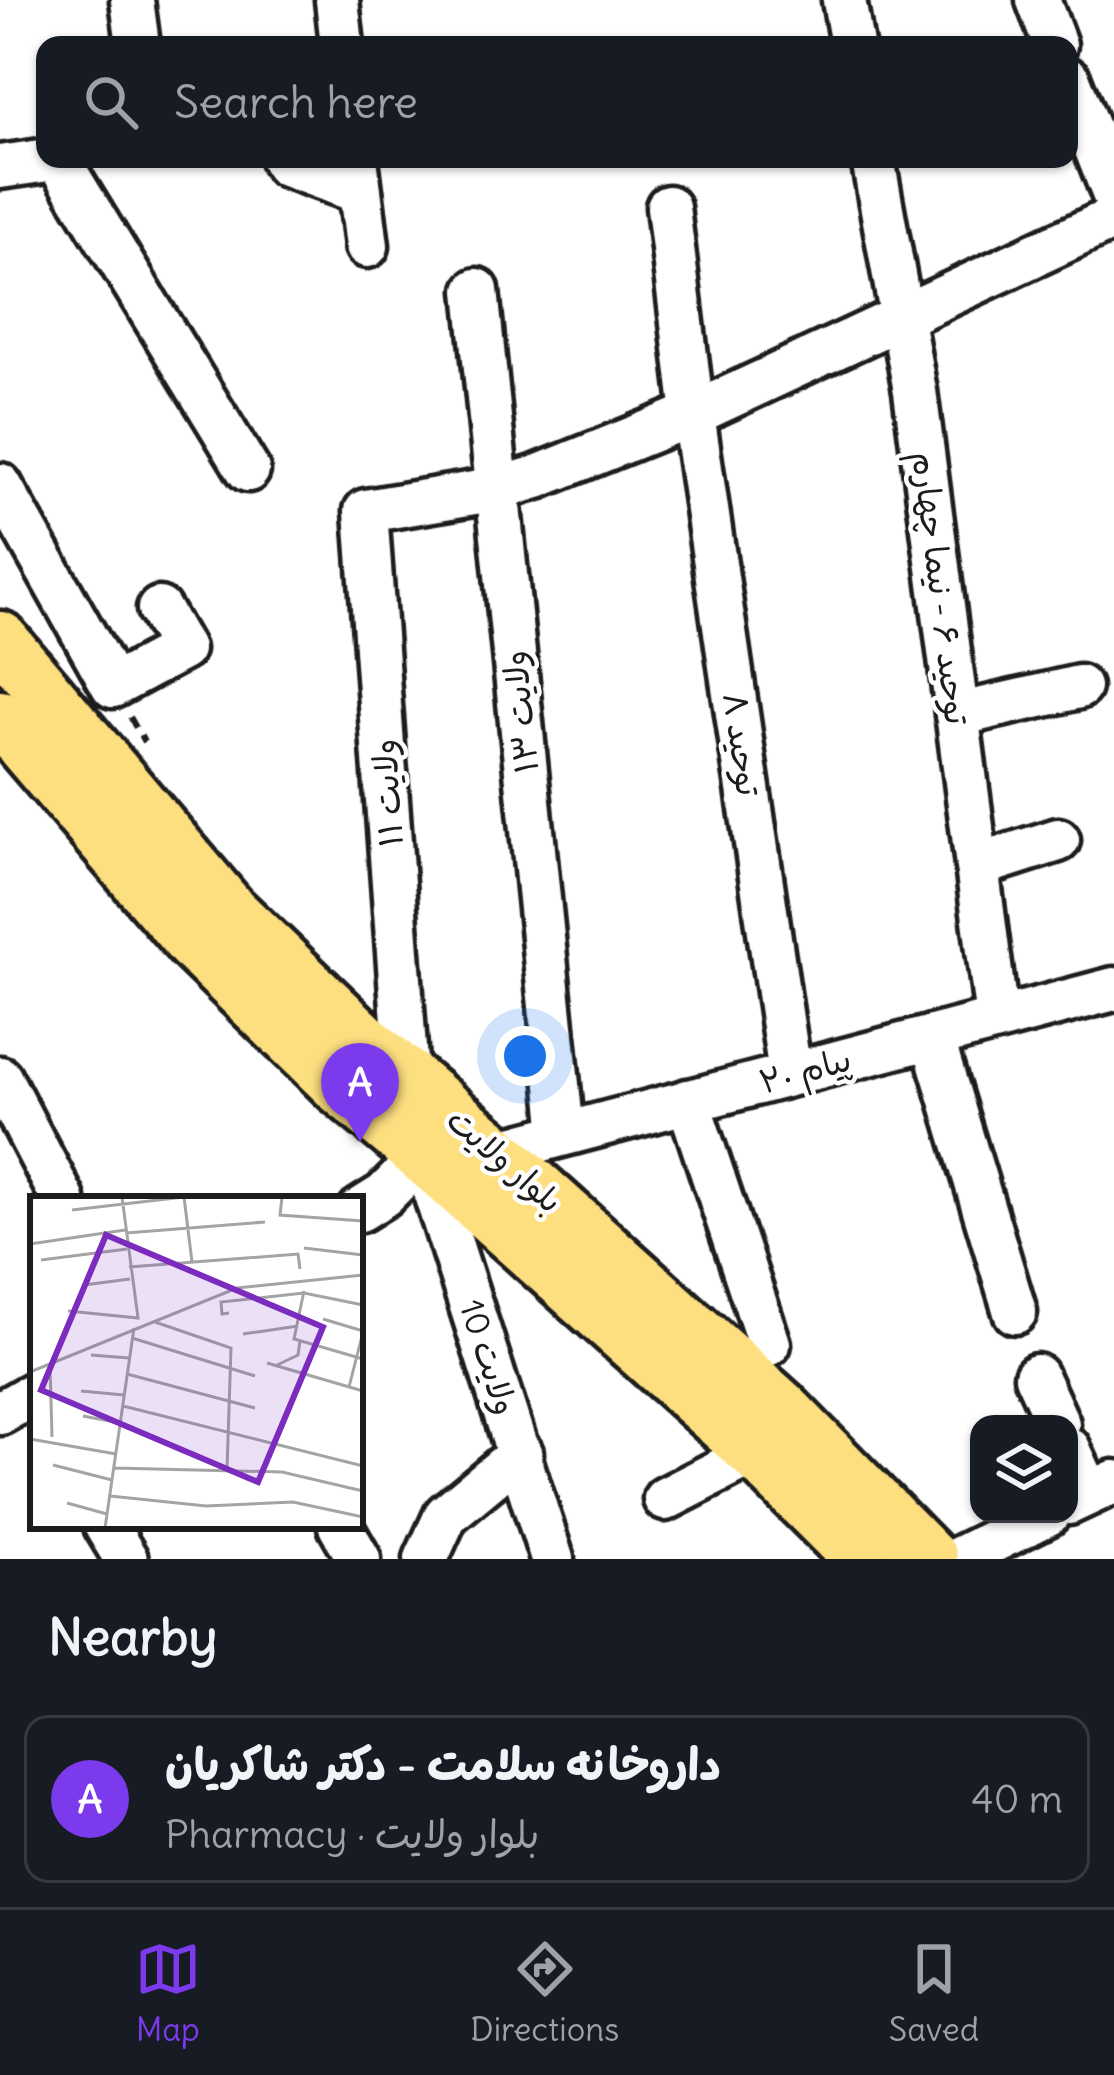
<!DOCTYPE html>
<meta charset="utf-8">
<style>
body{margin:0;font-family:Delius,"Playpen Sans Arabic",sans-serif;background:#242831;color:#f1f3f6}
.controls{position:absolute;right:36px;bottom:36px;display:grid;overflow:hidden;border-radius:24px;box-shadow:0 3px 9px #0004}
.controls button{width:108px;height:108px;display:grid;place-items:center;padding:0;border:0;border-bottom:3px solid #363941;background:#171b24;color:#f1f3f6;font:60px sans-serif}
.you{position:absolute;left:525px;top:1056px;width:42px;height:42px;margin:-30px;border:9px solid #fff;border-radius:50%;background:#1a73e8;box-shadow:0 0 0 18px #1a73e833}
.badge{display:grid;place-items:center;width:78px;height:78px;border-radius:50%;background:#7c3aed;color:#fff;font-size:39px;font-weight:700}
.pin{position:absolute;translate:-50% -99px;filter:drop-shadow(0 3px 6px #0008)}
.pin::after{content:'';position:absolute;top:63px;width:42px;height:36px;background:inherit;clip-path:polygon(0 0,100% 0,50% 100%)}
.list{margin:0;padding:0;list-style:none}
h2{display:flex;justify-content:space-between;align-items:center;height:156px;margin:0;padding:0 48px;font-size:51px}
h2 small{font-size:39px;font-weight:400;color:#9ea1a6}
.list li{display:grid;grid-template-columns:78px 1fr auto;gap:36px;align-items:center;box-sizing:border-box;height:168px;margin:0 24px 24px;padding:0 24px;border:3px solid #363941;border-radius:24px}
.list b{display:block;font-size:45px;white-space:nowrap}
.list p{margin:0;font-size:39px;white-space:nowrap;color:#9ea1a6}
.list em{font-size:39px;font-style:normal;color:#9ea1a6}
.icon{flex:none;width:66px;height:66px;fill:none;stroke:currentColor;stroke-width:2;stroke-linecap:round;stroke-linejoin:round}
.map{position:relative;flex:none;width:1114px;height:1559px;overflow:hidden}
.search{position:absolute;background:#171b24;box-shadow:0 3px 9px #0004;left:36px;right:36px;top:36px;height:132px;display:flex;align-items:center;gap:30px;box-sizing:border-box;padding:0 42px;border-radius:24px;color:#9ea1a6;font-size:45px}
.sheet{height:348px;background:#171b24}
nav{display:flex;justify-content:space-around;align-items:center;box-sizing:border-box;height:168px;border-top:3px solid #363941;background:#171b24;font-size:33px;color:#9ea1a6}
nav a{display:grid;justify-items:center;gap:6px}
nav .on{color:#7c3aed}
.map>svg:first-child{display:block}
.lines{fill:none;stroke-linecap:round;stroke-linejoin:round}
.minor-casing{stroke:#1c1c1c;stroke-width:51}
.major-casing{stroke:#1c1c1c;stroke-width:63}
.path{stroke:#1c1c1c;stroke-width:6;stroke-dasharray:12 9;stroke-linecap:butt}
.minor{stroke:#fff;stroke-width:42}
.major{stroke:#fedf80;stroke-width:54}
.labels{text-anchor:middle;stroke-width:9;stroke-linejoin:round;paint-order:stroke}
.street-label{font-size:33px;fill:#1c1c1c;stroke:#fff}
.inset-road{fill:none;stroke:#a4a4a4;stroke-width:3}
.view{fill:#7b2cbf;fill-opacity:0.15;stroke:#7b2cbf;stroke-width:6}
.inset-edge{fill:none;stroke:#1c1c1c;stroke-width:6}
</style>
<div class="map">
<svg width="1114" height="1559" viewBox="0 0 1114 1559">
<rect width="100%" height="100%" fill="#fff"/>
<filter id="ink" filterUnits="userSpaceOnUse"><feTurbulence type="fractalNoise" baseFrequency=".00833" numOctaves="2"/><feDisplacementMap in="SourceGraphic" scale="24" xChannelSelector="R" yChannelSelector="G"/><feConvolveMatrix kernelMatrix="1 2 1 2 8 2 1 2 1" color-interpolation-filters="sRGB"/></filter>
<g filter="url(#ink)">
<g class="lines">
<defs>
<g id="minor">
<path d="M 132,0 L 138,45"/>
<path d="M 337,0 L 342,45"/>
<path d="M 844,0 L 852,45"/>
<path d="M 1038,0 L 1055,45"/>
<path d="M 1069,80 L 1114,195"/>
<path d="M 58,159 L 248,470"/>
<path d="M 282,159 L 286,165 L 360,192"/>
<path d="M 356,159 L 367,246"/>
<path d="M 873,159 L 915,391 L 997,1019"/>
<path d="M 0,167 L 55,159"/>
<path d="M 668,207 L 693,414 L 790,1074"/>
<path d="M 477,290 L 563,1134"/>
<path d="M 0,485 L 113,686 L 182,649 L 159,609"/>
<path d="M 957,715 L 1079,687"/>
<path d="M 977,866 L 1058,840"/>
<path d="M 932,1037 L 1015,1312"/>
<path d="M 407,1076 L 366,511 L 498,489 L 537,477 L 693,414 L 1114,218"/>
<path d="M 0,1078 L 63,1199"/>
<path d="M 688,1101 L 769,1344"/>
<path d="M 497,1152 L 1114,989"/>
<path d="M 360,1210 L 384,1195 L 423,1156 L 552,1559"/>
<path d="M 1036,1376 L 1058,1424"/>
<path d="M 0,1413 L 33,1394"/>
<path d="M 1069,1449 L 1089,1493"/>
<path d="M 665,1499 L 755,1453"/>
<path d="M 1069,1503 L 1114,1482"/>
<path d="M 106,1526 L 126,1559"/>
<path d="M 340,1526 L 359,1559"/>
<path d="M 426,1559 L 446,1515 L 521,1453"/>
<path d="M 957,1559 L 1048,1514"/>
</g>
<g id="major">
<path d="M 0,639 L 229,910 L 374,1049 L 497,1152 L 781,1407 L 930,1559"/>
<path d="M 0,718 L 193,944 L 339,1086 L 439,1170 L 755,1453 L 861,1559"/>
</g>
</defs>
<use href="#minor" class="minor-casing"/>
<use href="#major" class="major-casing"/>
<path class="path" d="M 130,717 L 144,742"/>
<use href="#minor" class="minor"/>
<use href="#major" class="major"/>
</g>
</g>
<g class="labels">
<g class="street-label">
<text transform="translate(941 588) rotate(83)" y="12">توحید ۶ - نیما چهارم</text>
<text transform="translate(520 712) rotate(-96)" y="12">ولایت ۱۳</text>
<text transform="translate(742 744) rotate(82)" y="12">توحید ۸</text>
<text transform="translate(387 793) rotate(-94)" y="12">ولایت ۱۱</text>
<text transform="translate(805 1070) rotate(-15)" y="12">پیام ۲۰</text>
<text transform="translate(505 1160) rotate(41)" y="12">بلوار ولایت</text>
<text transform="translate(489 1357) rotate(72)" y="12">ولایت 10</text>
</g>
</g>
<g transform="translate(30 1196)">
<rect width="333" height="333" fill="#fff"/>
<path class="inset-road" d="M 154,1 L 162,66M 252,1 L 250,19 L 333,25M 42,14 L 154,1M 96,37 L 235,26M 0,48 L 95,34M 274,52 L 333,59M 11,64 L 97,53M 99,71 L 268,58 L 270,73M 54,89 L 100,83M 274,95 L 264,143 L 333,163M 38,115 L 108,122 L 92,1M 199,117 L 192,118 L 191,106 L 274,97 L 333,109M 293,123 L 333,135M 125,126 L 201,152 L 197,274M 213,138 L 268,130M 102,142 L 225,180M 61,159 L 99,162M 237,167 L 333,195M 20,169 L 22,241M 245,170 L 268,159 L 270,145M 0,176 L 207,92 L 333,79M 97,178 L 225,212M 319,191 L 333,136M 51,195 L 94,199M 93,210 L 333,270M 53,220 L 90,227M 0,243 L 86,258M 23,269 L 82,284M 84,272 L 252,276 L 333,295M 80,300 L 176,310 L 263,306 L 333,321M 37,307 L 77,318M 75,332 L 104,132"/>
<path class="view" d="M 76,39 L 293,131 L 228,286 L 11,194 Z"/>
<rect width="333" height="333" class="inset-edge"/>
</g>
</svg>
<div class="controls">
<button><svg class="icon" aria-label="layers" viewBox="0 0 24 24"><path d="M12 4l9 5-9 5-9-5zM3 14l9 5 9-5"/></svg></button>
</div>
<div class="you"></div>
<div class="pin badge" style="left:360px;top:1142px">A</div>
<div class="search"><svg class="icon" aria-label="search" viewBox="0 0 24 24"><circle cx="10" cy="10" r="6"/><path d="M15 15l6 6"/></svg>Search here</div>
</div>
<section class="sheet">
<h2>Nearby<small></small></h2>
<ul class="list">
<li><span class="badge">A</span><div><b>داروخانه سلامت - دکتر شاکریان</b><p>Pharmacy · بلوار ولایت</p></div><em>40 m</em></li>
</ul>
</section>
<nav>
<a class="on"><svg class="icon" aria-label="map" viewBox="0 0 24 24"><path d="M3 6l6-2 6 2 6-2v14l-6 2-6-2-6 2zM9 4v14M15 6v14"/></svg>Map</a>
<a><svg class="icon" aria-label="directions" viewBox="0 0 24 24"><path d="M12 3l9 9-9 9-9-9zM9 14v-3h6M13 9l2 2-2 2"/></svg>Directions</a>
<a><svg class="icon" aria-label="saved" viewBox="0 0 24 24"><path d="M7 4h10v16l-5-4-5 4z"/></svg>Saved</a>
</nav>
